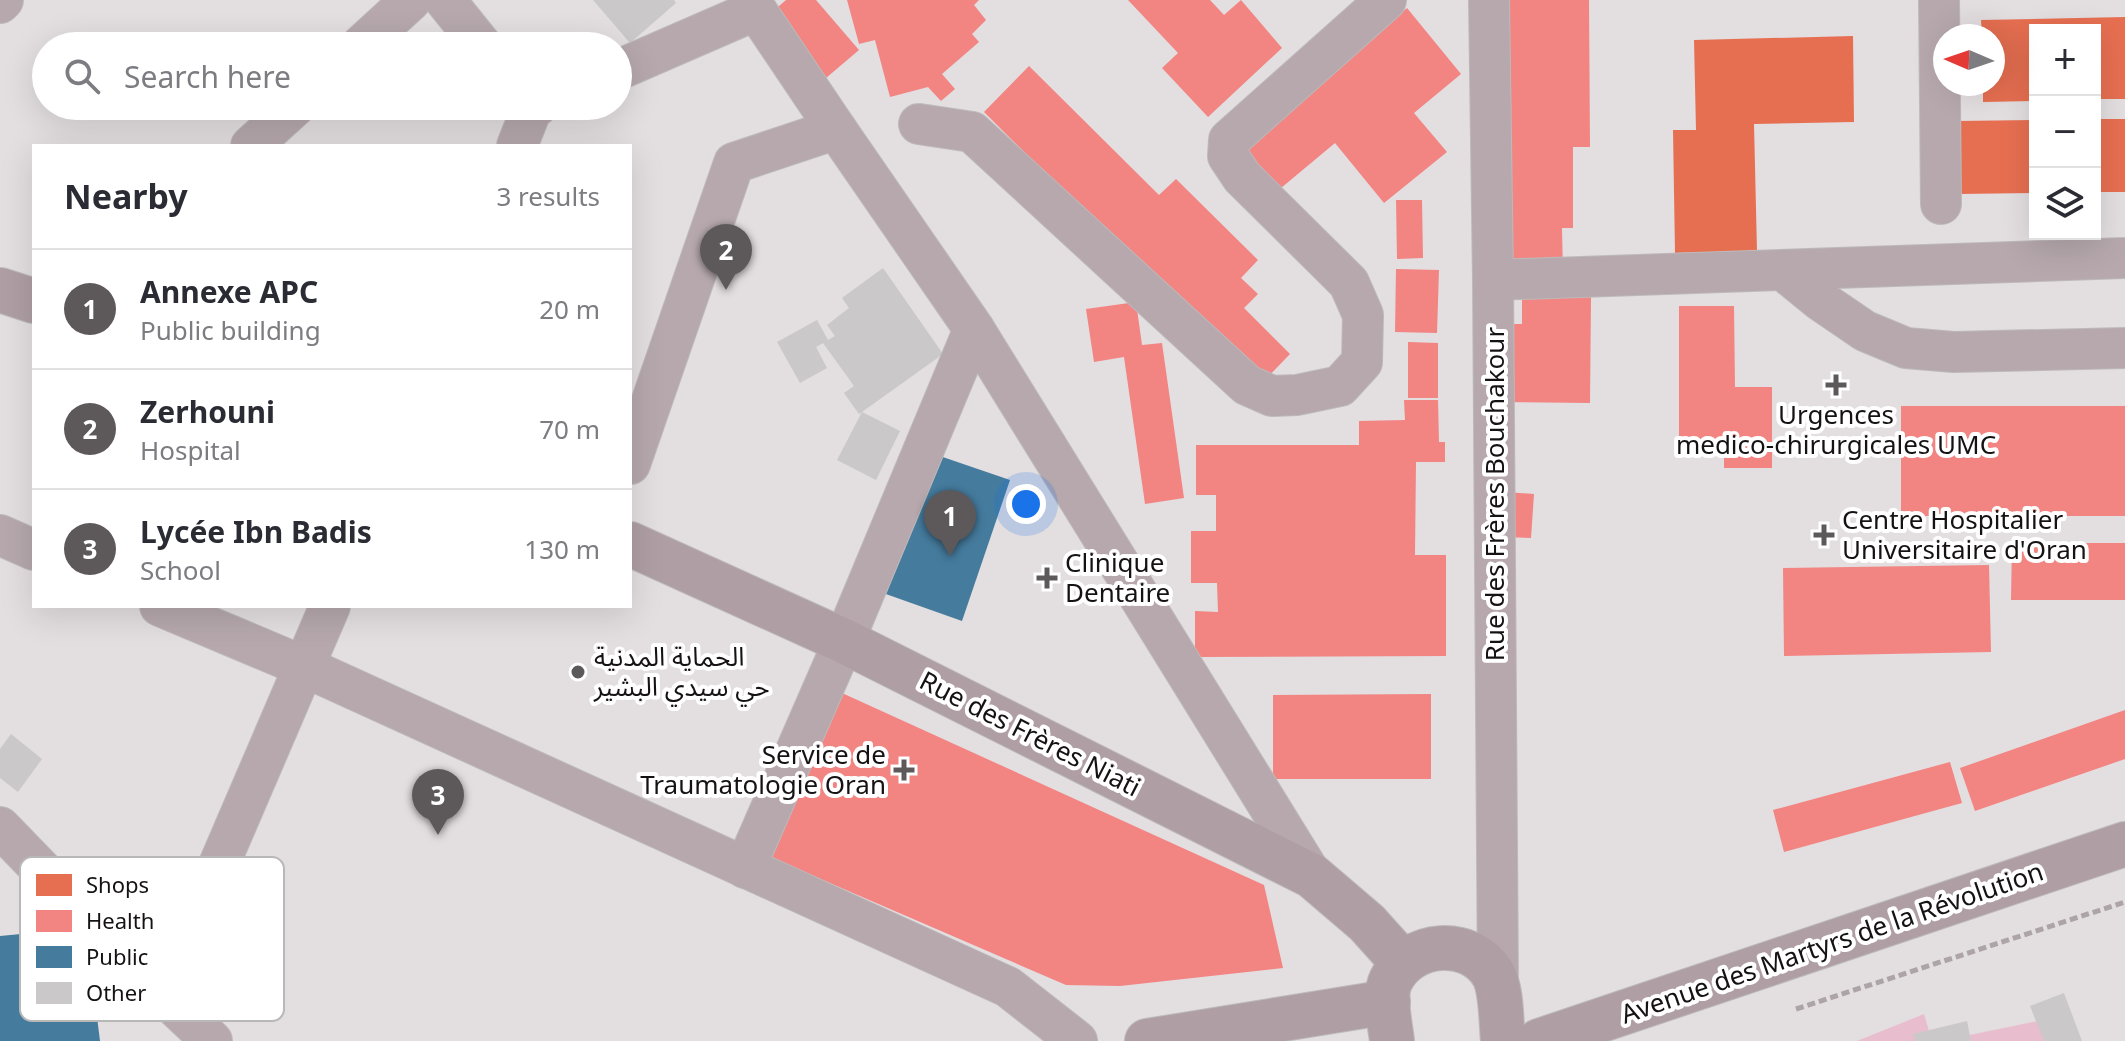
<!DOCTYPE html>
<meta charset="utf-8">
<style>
body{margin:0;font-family:"Noto Sans","Noto Sans Arabic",sans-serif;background:#f7f7f7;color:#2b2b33}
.controls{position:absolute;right:24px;top:24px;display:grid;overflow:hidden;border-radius:0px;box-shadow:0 8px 32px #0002}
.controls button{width:72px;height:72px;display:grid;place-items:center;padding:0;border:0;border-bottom:2px solid #e1e1e2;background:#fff;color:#2b2b33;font:40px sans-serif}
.compass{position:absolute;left:1933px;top:24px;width:72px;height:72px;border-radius:50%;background:#fff;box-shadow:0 8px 32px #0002;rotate:272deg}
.you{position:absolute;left:1026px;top:504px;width:28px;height:28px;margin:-20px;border:6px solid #fff;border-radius:50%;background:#1a73e8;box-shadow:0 0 0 12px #1a73e833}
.badge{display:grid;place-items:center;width:52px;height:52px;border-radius:50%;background:#5d595b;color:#fff;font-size:26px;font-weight:700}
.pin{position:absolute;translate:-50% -66px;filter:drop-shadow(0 2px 4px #0008)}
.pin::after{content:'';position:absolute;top:42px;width:28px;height:24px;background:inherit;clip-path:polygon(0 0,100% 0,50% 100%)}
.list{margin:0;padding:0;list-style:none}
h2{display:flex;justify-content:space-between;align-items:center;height:104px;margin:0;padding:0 32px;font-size:34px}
h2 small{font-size:26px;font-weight:400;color:#7c7c81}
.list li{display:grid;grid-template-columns:52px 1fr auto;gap:24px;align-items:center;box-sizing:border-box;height:120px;padding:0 32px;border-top:2px solid #e1e1e2}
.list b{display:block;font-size:30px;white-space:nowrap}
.list p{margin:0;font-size:26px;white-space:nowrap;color:#7c7c81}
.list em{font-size:26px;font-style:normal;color:#7c7c81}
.icon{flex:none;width:44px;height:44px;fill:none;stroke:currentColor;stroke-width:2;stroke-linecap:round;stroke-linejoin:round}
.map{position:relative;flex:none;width:2125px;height:1041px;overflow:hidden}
.search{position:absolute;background:#fff;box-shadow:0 8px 32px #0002;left:32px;top:32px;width:600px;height:88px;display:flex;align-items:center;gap:20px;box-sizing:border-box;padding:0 28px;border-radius:44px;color:#7c7c81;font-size:30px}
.panel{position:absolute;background:#fff;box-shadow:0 8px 32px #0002;left:32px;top:144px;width:600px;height:464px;border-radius:0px}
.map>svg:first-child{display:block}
.green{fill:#e8bece}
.shops{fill:#e76f51}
.health{fill:#f28482}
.public{fill:#457b9d}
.building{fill:#cbc8c9}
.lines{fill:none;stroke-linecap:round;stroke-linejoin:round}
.minor-casing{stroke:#bdbabb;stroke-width:42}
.major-casing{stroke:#bdbabb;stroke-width:46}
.path{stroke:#ada4a8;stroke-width:5;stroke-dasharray:8 4;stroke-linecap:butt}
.minor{stroke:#b6a8ad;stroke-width:40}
.major{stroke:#af9fa5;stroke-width:44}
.poi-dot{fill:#5d595b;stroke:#fff;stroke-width:3}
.labels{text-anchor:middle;stroke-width:8;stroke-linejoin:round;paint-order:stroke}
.poi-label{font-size:26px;fill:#151213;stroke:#fff;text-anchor:start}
.street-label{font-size:26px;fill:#151213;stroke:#fff}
.key{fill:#fff;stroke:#b9b8b8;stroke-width:2}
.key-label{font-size:22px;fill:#151213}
</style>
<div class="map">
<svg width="2125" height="1041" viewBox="0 0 2125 1041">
<rect width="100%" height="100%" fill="#e3dee0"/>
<g class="green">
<path d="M 1924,1014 L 1932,1041 L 1857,1041 Z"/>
<path d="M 2062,1016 L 2070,1041 L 1940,1041 Z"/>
</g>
<g class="shops">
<path d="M 2125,17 L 2125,99 L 2095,99 L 2095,30 L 2035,30 L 2035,101 L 1983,102 L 1983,84 L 1993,84 L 1993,36 L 1982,36 L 1981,20 Z"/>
<path d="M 1853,36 L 1854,122 L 1754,124 L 1757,251 L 1675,253 L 1673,130 L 1696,130 L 1694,40 Z"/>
<rect x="2095" y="119" width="30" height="73"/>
<path d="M 2035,120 L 2035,193 L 1958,194 L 1957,121 Z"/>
</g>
<g class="health">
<path d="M 786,0 L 816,0 L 859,50 L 826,78 L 771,13 Z"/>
<path d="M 847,0 L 979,0 L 974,5 L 986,20 L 972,34 L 979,42 L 942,74 L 955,89 L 941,101 L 928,87 L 890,97 L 875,40 L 859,44 Z"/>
<path d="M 1128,0 L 1210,0 L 1224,15 L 1241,0 L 1282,48 L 1208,117 L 1162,68 L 1178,53 Z"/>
<path d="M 1501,0 L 1589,0 L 1590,147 L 1573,147 L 1573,228 L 1562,228 L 1563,276 L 1475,277 Z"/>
<path d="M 1407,8 L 1461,74 L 1414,113 L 1447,152 L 1384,203 L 1335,143 L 1275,193 L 1238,149 Z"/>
<path d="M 1029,66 L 1159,195 L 1176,179 L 1258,260 L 1241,278 L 1258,294 L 1244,308 L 1290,354 L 1259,386 L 984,112 Z"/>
<path d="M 1396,200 L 1422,200 L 1423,258 L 1397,259 Z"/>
<path d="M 1396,269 L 1439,270 L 1437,333 L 1395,332 Z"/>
<path d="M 1522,295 L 1591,296 L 1590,403 L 1492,402 L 1493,324 L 1522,324 Z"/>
<path d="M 1136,302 L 1142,345 L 1162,343 L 1184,498 L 1145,504 L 1124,357 L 1094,362 L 1086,309 Z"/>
<path d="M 1679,306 L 1734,306 L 1735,387 L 1772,387 L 1772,468 L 1724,468 L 1724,449 L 1679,449 Z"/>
<path d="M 1408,342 L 1438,343 L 1438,398 L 1408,398 Z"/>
<path d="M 1404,400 L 1438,400 L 1439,442 L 1445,442 L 1445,462 L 1416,462 L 1415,555 L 1446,555 L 1446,656 L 1195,657 L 1195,611 L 1218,612 L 1217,583 L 1191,583 L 1191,531 L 1216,531 L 1216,495 L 1196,495 L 1196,445 L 1359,445 L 1359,421 L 1405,420 Z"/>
<rect x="1901" y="406" width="224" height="110"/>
<path d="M 1506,492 L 1534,494 L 1531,538 L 1503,537 Z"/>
<path d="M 2012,543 L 2125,543 L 2125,600 L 2011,600 Z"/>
<path d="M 1989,565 L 1991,652 L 1784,656 L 1783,568 Z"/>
<path d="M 831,688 L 1264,885 L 1283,968 L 1120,986 L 1066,985 L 758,852 Z"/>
<path d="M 1431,694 L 1431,779 L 1273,779 L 1273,695 Z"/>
<path d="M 2125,710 L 2125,759 L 1975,811 L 1960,768 Z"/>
<path d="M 1950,762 L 1962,803 L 1784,852 L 1773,810 Z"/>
</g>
<g class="public">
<path d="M 931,453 L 1010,480 L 962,621 L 883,593 Z"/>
<path d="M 63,930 L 90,961 L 100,1041 L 0,1041 L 0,936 Z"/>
</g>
<g class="building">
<path d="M 593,0 L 674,0 L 676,3 L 630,43 Z"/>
<path d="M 883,268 L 943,354 L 862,412 L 900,431 L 876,480 L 837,460 L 862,412 L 859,414 L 844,393 L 854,386 L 823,343 L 816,347 L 827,368 L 800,383 L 777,342 L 817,320 L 828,340 L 835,336 L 827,325 L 849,308 L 842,298 Z"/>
<path d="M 11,734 L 42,759 L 18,792 L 0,778 L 0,749 Z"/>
<path d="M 2064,993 L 2082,1041 L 2044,1041 L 2030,1006 Z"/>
<path d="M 1967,1021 L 1971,1041 L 1915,1041 L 1913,1034 Z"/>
</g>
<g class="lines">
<defs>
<g id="minor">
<path d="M 445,0 L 482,46"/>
<path d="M 748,0 L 756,10 L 836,129 L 974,329 L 1312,876"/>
<path d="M 1489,0 L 1493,280 L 1498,989"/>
<path d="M 1939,0 L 1941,204"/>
<path d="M 0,3 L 3,0"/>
<path d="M 361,46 L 411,0"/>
<path d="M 618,70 L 756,10"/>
<path d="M 919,124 L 972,132 L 1247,385 L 1272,396 L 1297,395 L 1340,386 L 1362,362 L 1363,315 L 1349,283 L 1242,177 L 1228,156 L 1229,140 L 1386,0"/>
<path d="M 251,146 L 295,106"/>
<path d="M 517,146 L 532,108 L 537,106"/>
<path d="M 1783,270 L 1821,301 L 1865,331 L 1906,348 L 1954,352 L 2125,348"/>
<path d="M 1493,280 L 2125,258"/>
<path d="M 630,464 L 734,163 L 836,129"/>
<path d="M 0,535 L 34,550"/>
<path d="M 160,606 L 305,667 L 1008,987 L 1077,1041"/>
<path d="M 0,827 L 163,995 L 212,1041"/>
<path d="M 745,868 L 844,641 L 974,329"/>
<path d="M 163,995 L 330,606"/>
</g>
<g id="major">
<path d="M 0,290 L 34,301"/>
<path d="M 630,544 L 844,641 L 1312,876 L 1367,923 L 1403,963"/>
<path d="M 1147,1041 L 1388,1002"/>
<path d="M 1392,1041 C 1390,1023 1383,996 1391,980 C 1410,941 1470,936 1493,974 C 1502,990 1501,1022 1503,1041"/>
<path d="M 1539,1041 L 2125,844"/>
</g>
</defs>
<use href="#minor" class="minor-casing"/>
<use href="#major" class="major-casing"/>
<path class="path" d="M 1796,1009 L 2125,902"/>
<use href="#minor" class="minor"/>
<use href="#major" class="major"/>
</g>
<g class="poi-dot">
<path d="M1832 373h8v8h8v8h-8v8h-8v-8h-8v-8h8z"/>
<path d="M1820 523h8v8h8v8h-8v8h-8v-8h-8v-8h8z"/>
<path d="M1043 566h8v8h8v8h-8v8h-8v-8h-8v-8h8z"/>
<circle cx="578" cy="672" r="8"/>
<path d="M900 758h8v8h8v8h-8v8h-8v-8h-8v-8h8z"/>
</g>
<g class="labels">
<g class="poi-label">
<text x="1836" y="424" text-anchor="middle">Urgences<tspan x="1836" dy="30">medico-chirurgicales UMC</tspan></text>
<text x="1842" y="529">Centre Hospitalier<tspan x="1842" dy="30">Universitaire d'Oran</tspan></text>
<text x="1065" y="572">Clinique<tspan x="1065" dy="30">Dentaire</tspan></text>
<text x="594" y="666">الحماية المدنية<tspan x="594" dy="30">حي سيدي البشير</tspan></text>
<text x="886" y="764" text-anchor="end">Service de<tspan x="886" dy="30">Traumatologie Oran</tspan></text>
</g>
<g class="street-label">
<text transform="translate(1495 494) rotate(-90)" y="9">Rue des Frères Bouchakour</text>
<text transform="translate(1030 734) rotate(27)" y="9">Rue des Frères Niati</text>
<text transform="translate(1832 943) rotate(-19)" y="9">Avenue des Martyrs de la Révolution</text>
</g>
</g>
<rect x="20" y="857" width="264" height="164" rx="12" class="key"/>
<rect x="36" y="874" width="36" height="22" fill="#e76f51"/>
<rect x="36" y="910" width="36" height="22" fill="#f28482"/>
<rect x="36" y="946" width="36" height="22" fill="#457b9d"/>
<rect x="36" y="982" width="36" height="22" fill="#cbc8c9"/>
<g class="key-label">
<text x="86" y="893">Shops</text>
<text x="86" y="929">Health</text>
<text x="86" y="965">Public</text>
<text x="86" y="1001">Other</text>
</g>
</svg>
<div class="controls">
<button>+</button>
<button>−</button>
<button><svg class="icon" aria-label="layers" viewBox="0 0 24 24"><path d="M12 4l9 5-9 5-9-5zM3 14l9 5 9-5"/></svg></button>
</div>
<svg class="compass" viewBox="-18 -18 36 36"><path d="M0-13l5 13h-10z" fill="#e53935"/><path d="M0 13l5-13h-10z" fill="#7c7c81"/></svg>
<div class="you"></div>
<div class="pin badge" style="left:950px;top:556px">1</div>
<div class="pin badge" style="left:726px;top:290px">2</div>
<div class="pin badge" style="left:438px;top:835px">3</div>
<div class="search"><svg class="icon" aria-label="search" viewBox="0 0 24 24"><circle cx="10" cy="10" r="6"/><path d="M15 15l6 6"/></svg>Search here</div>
<section class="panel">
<h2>Nearby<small>3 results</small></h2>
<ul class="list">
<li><span class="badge">1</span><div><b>Annexe APC</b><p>Public building</p></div><em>20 m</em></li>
<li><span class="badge">2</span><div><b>Zerhouni</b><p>Hospital</p></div><em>70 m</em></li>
<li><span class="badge">3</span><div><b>Lycée Ibn Badis</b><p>School</p></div><em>130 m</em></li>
</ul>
</section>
</div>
